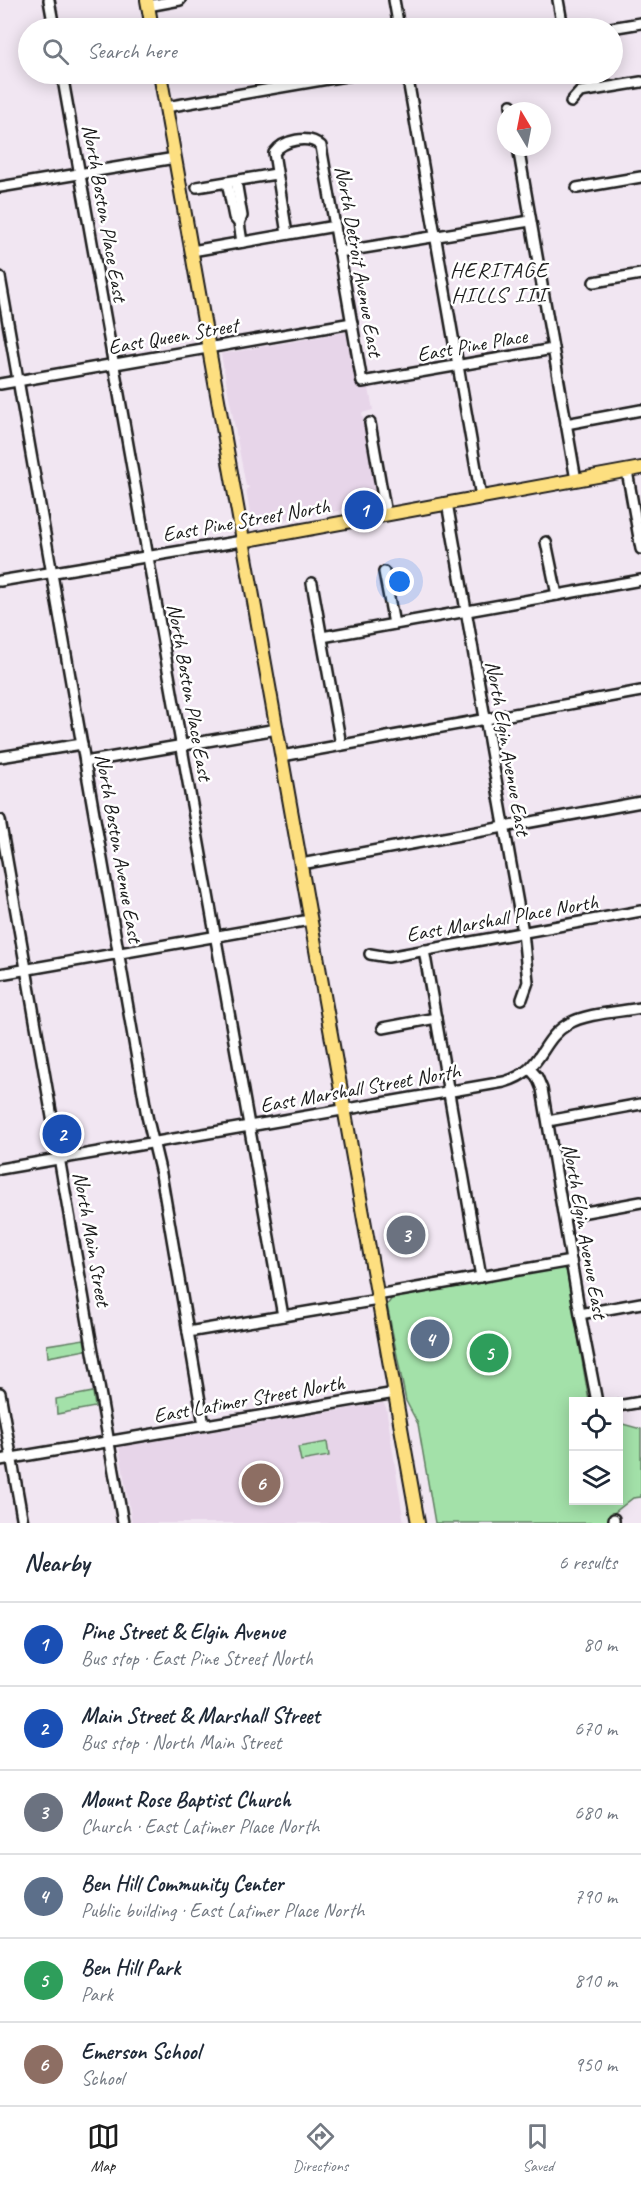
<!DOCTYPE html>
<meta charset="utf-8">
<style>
body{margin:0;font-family:Caveat,sans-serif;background:#f6f6f7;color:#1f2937}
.controls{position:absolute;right:18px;bottom:18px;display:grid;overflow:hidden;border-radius:0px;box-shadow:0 3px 15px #0003}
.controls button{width:54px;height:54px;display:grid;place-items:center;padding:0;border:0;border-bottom:2px solid #e0e1e3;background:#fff;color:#1f2937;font:30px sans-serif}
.compass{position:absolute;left:497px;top:102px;width:54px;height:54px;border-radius:50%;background:#fff;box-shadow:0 3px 15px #0003;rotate:350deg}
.you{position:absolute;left:400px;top:582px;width:21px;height:21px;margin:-15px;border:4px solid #fff;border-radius:50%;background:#1a73e8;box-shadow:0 0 0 9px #1a73e833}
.badge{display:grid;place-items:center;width:39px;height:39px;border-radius:50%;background:#1c1c1c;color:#fff;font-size:20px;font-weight:700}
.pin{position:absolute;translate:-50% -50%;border:3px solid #fff;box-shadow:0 2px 6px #0006}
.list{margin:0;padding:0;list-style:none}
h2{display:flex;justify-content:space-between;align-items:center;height:78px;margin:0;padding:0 24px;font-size:26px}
h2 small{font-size:20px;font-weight:400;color:#747a83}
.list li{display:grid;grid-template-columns:39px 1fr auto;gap:18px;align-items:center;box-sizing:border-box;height:84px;padding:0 24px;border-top:2px solid #e0e1e3}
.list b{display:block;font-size:22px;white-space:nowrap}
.list p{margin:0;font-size:20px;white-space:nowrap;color:#747a83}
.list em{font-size:20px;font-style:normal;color:#747a83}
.icon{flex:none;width:33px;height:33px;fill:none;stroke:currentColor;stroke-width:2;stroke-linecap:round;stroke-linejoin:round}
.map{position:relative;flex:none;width:641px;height:1523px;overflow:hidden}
.search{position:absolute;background:#fff;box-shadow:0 3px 15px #0003;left:18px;right:18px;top:18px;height:66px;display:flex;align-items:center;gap:15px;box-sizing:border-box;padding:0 21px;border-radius:33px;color:#747a83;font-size:22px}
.sheet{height:582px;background:#fff}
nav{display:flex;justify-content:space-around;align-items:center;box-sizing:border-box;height:84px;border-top:2px solid #e0e1e3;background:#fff;font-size:16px;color:#747a83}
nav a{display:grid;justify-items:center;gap:3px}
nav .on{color:#1c1c1c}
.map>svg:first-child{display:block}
.built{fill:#e7d5e9}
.green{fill:#a3e1a9;stroke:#607e62;stroke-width:1.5}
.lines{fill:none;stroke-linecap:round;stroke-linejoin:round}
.minor-casing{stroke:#1c1c1c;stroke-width:14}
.major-casing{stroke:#1c1c1c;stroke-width:16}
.minor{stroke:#fff;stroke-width:9}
.major{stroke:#fddf80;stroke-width:12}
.labels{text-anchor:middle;stroke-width:5;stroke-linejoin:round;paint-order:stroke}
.street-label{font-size:21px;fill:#1c1c1c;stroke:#fff}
.neighbourhood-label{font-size:22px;letter-spacing:1.5px;fill:#1c1c1c;stroke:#fff}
</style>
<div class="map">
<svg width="641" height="1523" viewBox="0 0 641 1523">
<rect width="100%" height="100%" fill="#f1e6f2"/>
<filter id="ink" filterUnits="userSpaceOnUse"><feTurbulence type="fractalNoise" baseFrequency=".0167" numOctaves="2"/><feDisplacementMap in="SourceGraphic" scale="12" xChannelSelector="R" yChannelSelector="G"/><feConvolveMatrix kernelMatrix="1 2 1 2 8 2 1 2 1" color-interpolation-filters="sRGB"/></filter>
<g filter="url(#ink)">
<g class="built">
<path d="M 347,332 L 358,389 L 369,388 L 373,410 L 362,413 L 379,504 L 260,524 L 256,523 L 251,518 L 246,489 L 249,488 L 248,486 L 246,486 L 221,354 Z"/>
<path d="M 383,1403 L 386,1407 L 404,1523 L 132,1523 L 119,1447 Z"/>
</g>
<g class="green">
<path d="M 564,1267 L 567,1272 L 589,1401 L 574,1402 L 574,1500 L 618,1500 L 619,1421 L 619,1423 L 641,1429 L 641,1497 L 633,1498 L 610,1516 L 611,1523 L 435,1523 L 418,1424 L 406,1401 L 387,1305 L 392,1298 Z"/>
<path d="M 84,1339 L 86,1350 L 48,1357 L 47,1345 Z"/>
<path d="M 93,1392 L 95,1407 L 57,1414 L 56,1399 Z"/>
<path d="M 327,1442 L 329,1456 L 301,1461 L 298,1447 Z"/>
</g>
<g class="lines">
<defs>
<g id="minor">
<path d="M 49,0 L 54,28"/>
<path d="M 394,0 L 399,28"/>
<path d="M 558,0 L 563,28"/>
<path d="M 148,6 L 180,0"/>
<path d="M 611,28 L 641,23"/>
<path d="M 62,74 L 283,1316"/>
<path d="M 407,74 L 481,497"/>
<path d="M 571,102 L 580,92 L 641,82"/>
<path d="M 511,105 L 512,111"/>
<path d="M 166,107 L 357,74"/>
<path d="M 518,147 L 576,480"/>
<path d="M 236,181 L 242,216 L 239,223"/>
<path d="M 227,182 L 234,217 L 239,223 L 242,242"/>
<path d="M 0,187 L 175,158"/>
<path d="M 197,187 L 276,174"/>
<path d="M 577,188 L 641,177"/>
<path d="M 287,234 L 274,153 C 283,140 309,134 321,146 L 362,382 L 553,349"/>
<path d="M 192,251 L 335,226"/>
<path d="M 339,252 L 530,221"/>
<path d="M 0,277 L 147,1116 L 161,1174 L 204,1425"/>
<path d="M 594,282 L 641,274"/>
<path d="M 0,384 L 352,323"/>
<path d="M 370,423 L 386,514"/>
<path d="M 566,424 L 641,410"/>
<path d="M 627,471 L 641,549"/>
<path d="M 447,503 L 523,932 L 528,982 L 522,999"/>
<path d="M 546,542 L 557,595"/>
<path d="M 384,572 L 394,624"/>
<path d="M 0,581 L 242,541"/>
<path d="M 312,583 L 341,745"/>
<path d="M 322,637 L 641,580"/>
<path d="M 282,756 L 641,691"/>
<path d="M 0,757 L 82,744"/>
<path d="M 85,762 L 277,729"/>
<path d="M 0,820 L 123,1523"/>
<path d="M 301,864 L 641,802"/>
<path d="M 424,950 L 481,1277"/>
<path d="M 370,954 L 388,957 L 641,911"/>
<path d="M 0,974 L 310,920"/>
<path d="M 383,1028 L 436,1018"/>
<path d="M 530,1069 L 537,1077 L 542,1089 L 580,1314 L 597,1402"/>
<path d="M 548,1121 L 641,1104"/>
<path d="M 0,1169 L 504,1082 C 544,1071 539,1041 568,1024 C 586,1013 620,1012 641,1008"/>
<path d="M 564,1216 L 641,1202"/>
<path d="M 377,1295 L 571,1261"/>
<path d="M 580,1314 L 641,1303"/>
<path d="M 188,1332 L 378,1300"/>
<path d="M 0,1393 L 23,1523"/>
<path d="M 618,1406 L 641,1402"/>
<path d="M 0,1460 L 395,1393"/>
<path d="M 614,1519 L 614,1523"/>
</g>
<g id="major">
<path d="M 147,0 L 152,28"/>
<path d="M 160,74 L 418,1523"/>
<path d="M 242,541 L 641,468"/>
</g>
</defs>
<use href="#minor" class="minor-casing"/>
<use href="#major" class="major-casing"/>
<use href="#minor" class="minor"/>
<use href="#major" class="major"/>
</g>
</g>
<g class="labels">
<g class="street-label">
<text transform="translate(105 213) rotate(80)" y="7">North Boston Place East</text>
<text transform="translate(359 261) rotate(80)" y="7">North Detroit Avenue East</text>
<text transform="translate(173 336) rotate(-10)" y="7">East Queen Street</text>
<text transform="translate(472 345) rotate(-10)" y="7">East Pine Place</text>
<text transform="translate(246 520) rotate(-10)" y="7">East Pine Street North</text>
<text transform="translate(190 692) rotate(80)" y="7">North Boston Place East</text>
<text transform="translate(508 748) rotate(80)" y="7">North Elgin Avenue East</text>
<text transform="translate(119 848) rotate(80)" y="7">North Boston Avenue East</text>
<text transform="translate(502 918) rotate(-10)" y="7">East Marshall Place North</text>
<text transform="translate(360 1088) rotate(-10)" y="7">East Marshall Street North</text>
<text transform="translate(585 1231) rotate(80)" y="7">North Elgin Avenue East</text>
<text transform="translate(92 1239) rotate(80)" y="7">North Main Street</text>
<text transform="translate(249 1399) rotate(-10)" y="7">East Latimer Street North</text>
</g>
<g class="neighbourhood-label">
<text x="499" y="277">HERITAGE<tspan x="499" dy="25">HILLS III</tspan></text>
</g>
</g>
</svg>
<div class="controls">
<button><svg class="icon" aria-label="locate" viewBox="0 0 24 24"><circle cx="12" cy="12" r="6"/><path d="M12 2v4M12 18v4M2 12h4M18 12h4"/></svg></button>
<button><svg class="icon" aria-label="layers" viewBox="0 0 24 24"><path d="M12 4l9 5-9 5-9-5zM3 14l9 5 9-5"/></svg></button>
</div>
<svg class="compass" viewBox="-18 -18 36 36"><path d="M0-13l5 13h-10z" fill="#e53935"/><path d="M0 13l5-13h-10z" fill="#747a83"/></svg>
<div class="you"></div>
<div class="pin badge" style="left:364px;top:510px;background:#1a4fb4">1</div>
<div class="pin badge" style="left:62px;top:1134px;background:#1a4fb4">2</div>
<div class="pin badge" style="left:406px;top:1235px;background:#6b7280">3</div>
<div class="pin badge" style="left:430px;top:1339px;background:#5c6f8a">4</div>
<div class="pin badge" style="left:489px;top:1353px;background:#2e9e5b">5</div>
<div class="pin badge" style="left:261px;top:1483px;background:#8d6e63">6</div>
<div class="search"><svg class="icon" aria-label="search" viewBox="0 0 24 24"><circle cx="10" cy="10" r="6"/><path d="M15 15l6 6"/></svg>Search here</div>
</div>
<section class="sheet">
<h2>Nearby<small>6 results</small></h2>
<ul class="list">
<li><span class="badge" style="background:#1a4fb4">1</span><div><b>Pine Street &amp; Elgin Avenue</b><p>Bus stop · East Pine Street North</p></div><em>80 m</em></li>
<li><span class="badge" style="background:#1a4fb4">2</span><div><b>Main Street &amp; Marshall Street</b><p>Bus stop · North Main Street</p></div><em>670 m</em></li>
<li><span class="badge" style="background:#6b7280">3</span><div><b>Mount Rose Baptist Church</b><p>Church · East Latimer Place North</p></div><em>680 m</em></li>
<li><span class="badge" style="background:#5c6f8a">4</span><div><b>Ben Hill Community Center</b><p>Public building · East Latimer Place North</p></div><em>790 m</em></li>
<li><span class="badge" style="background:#2e9e5b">5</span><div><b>Ben Hill Park</b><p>Park</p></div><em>810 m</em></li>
<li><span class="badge" style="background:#8d6e63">6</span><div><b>Emerson School</b><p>School</p></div><em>950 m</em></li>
</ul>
</section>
<nav>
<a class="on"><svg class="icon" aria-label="map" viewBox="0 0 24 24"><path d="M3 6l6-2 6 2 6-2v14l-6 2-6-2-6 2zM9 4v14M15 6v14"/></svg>Map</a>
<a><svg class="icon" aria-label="directions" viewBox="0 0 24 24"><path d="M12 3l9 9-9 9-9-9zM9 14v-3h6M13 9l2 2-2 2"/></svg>Directions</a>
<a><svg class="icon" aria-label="saved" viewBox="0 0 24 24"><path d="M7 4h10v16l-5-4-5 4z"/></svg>Saved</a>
</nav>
